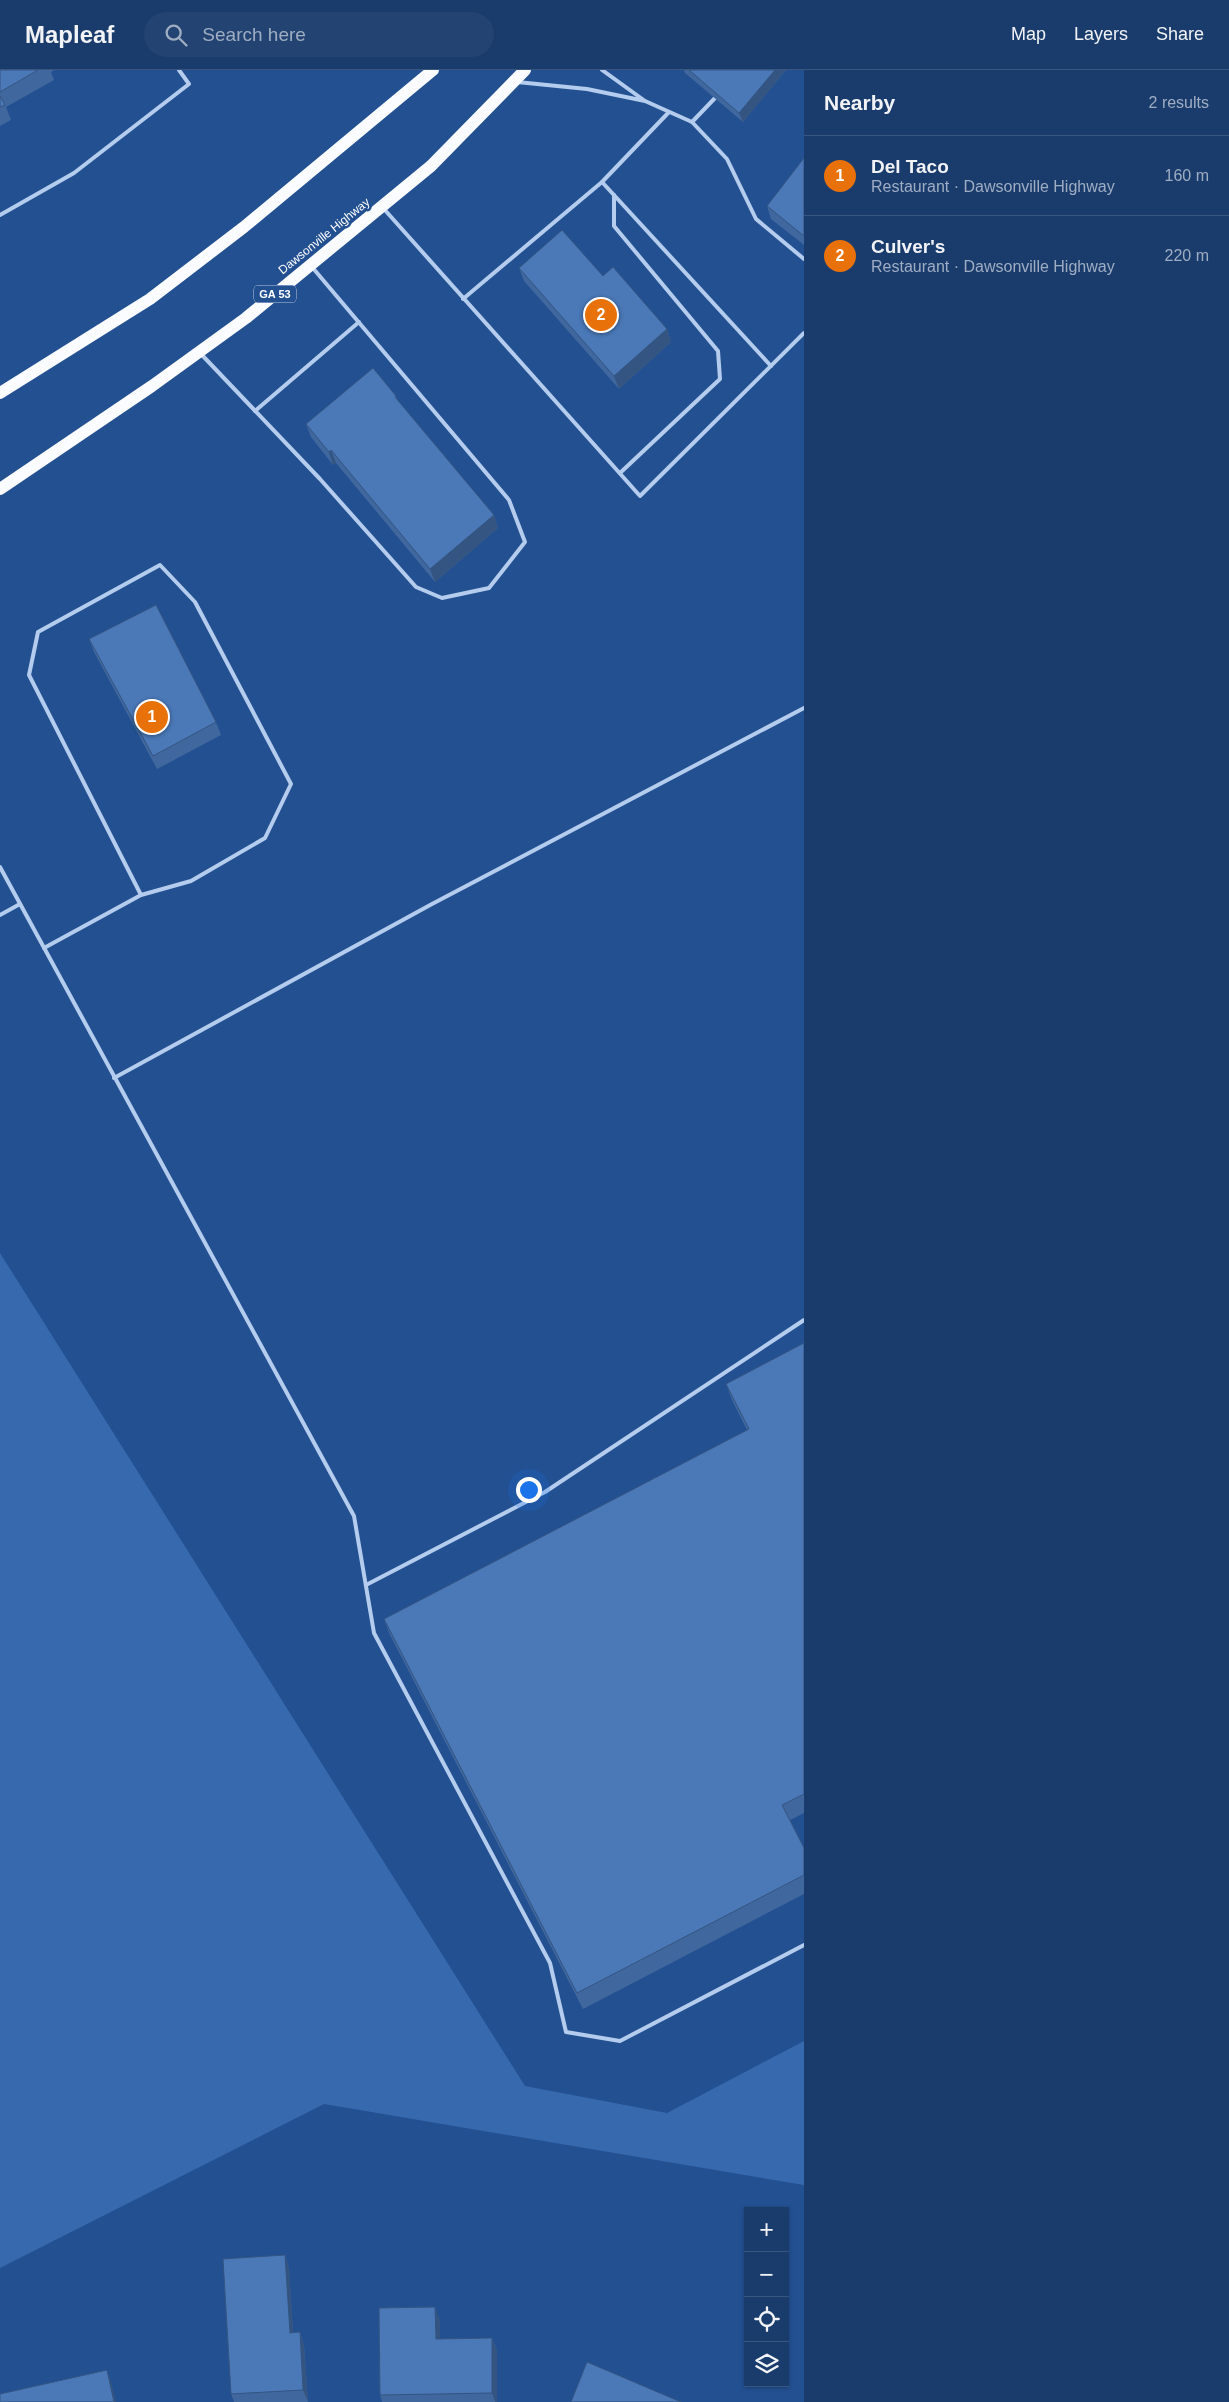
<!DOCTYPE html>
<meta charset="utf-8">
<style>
body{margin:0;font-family:Arial,sans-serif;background:#234372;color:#f1f3f6}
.controls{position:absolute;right:15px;bottom:15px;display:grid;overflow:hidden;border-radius:0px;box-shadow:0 1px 4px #0004}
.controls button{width:45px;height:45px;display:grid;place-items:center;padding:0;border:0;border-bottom:1px solid #385680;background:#1a3c6d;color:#f1f3f6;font:25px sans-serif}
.you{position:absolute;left:528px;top:1419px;width:18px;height:18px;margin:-12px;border:4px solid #fff;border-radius:50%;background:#1a73e8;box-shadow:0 0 0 8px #1a73e833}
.badge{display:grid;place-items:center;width:32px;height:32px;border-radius:50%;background:#8c9099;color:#fff;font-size:16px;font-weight:700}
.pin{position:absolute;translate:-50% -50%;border:2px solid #fff;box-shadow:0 1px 5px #0006}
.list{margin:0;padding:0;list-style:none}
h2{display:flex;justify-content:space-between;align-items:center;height:65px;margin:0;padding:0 20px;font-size:21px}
h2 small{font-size:16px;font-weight:400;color:#9fadc2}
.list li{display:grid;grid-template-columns:32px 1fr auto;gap:15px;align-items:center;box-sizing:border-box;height:80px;padding:0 20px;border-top:1px solid #385680}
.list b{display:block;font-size:19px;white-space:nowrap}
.list p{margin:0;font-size:16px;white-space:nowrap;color:#9fadc2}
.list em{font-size:16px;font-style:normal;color:#9fadc2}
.icon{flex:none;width:28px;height:28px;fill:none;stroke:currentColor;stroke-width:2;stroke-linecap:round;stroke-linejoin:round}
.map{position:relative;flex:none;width:804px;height:2332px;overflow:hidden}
header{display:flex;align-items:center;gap:30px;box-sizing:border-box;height:70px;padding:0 25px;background:#1a3c6d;border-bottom:1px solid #385680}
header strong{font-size:24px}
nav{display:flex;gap:28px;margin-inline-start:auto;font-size:18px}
.search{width:350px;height:45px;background:#234372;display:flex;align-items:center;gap:12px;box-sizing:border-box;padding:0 18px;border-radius:28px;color:#9fadc2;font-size:19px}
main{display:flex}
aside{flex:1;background:#1a3c6d}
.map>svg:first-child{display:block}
.green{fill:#3769ae}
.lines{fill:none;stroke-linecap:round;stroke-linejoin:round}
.service{stroke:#b4cced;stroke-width:4}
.primary{stroke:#fafcff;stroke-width:12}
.wall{fill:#40689e}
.shaded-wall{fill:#345581}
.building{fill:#4b79b8;stroke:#345581}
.labels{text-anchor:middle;stroke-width:5;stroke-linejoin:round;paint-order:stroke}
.shield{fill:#235091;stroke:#bdcade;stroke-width:1}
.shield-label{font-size:11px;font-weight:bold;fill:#fff}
.street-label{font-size:12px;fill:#fff;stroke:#235091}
</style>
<header>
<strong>Mapleaf</strong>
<div class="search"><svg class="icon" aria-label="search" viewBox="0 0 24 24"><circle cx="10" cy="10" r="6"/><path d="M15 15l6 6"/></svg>Search here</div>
<nav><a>Map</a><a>Layers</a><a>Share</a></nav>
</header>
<main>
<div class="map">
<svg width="804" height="2332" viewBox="0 0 804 2332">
<rect width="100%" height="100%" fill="#235091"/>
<path class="green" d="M 0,1183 L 525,2016 L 667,2043 L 804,1971 L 804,2115 L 324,2034 L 0,2198 Z"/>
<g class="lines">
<g class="service">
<path d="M 517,12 L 587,19 L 645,31 L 602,0"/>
<path d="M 645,31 L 692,52 L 715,28"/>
<path d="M 692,52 L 727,89 L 756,149 L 804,189"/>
<path d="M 602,112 L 771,296"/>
<path d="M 614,125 L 614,156 L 718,281 L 720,309 L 620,403"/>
<path d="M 384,139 L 640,426 L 804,263"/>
<path d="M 0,145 L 74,103 L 189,14 L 179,0"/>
<path d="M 463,229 L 602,112 L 669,42"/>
<path d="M 201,284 L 320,409 L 416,517 L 442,528 L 489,518 L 525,472 L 509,430 L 312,197"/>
<path d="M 255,341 L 359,252"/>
<path d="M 0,797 L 354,1446 L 374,1563 L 550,1893 L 566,1962 L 620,1971 L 804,1875"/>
<path d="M 0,845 L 20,834"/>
<path d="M 44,878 L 141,825 L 191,811 L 265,768 L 291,714 L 195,532 L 160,495 L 38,562 L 29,605 L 141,825"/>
<path d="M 114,1008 L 432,834 L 804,638"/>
<path d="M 366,1515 L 545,1422 L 804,1250"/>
</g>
<g class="primary">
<path d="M 0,323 L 150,229 L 244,157 L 433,0"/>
<path d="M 0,419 L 152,316 L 246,248 L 431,96 L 525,0"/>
</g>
</g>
<g class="wall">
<path d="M 0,0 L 54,0 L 51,2 L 54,10 L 6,37 L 11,50 L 0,56 Z"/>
<path d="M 684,0 L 786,0 L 743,52 L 685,3 Z"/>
<path d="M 804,88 L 804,175 L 771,149 L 767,136 Z"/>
<path d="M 519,198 L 603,206 L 667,259 L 671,272 L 619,319 L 524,211 Z"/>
<path d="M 396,326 L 398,331 L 494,445 L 498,458 L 435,512 L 336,393 L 333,395 L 311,367 L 306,354 Z"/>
<path d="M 89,569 L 216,652 L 221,665 L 157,699 L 94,582 Z"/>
<path d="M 804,1273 L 804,1743 L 790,1750 L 804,1778 L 804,1824 L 583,1939 L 390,1565 L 384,1549 L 747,1360 L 732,1330 L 726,1314 Z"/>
<path d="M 285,2185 L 289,2198 L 293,2262 L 300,2262 L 304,2275 L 308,2332 L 234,2332 L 231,2324 Z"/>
<path d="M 440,2250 L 440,2269 L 492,2268 L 497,2281 L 497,2332 L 382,2332 L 380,2325 Z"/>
</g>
<g class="shaded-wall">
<path d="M 775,0 L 786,0 L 743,52 L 739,43 Z"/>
<path d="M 667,259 L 671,272 L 619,319 L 614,306 Z"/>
<path d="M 331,380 L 336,393 L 333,395 L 329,382 Z"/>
<path d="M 494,445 L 498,458 L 435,512 L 430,499 Z"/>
<path d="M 285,2185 L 289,2198 L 294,2276 L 290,2263 Z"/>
<path d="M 435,2237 L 440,2250 L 440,2282 L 436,2269 Z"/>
<path d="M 300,2262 L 304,2275 L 308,2332 L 303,2320 Z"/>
<path d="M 492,2268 L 497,2281 L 497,2332 L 495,2332 L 492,2323 Z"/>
<path d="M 107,2300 L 111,2312 L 116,2332 L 114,2332 Z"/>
</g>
<g class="building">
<path d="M 0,0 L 38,0 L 0,22 Z"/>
<path d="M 689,0 L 775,0 L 739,43 Z"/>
<path d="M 0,26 L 5,35 L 0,37 Z"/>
<path d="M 804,88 L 804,166 L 767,136 Z"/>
<path d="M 562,160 L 603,206 L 613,197 L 667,259 L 614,306 L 519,198 Z"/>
<path d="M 373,298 L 396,326 L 395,327 L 494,445 L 430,499 L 331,380 L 329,382 L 306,354 Z"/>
<path d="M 156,535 L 216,652 L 153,686 L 89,569 Z"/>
<path d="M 804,1273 L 804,1724 L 782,1735 L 804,1778 L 804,1805 L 577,1923 L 384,1549 L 749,1359 L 726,1314 Z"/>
<path d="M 285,2185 L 290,2263 L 300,2262 L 303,2320 L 231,2324 L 223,2189 Z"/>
<path d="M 435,2237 L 436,2269 L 492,2268 L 492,2323 L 380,2325 L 379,2238 Z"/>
<path d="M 587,2292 L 681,2332 L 571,2332 Z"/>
<path d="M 107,2300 L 114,2332 L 0,2332 L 0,2324 Z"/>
</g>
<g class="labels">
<rect class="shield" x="254" y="215.5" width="42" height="17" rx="4"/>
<g class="shield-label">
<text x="275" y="228">GA 53</text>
</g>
<g class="street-label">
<text transform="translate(324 166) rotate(-39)" y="4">Dawsonville Highway</text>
</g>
</g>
</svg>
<div class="controls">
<button>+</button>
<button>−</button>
<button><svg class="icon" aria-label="locate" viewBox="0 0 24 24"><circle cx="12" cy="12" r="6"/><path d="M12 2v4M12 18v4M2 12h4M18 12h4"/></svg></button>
<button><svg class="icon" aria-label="layers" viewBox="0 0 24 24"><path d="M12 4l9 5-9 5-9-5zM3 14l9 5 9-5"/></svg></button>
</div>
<div class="you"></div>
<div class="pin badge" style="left:152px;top:647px;background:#e8710a">1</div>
<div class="pin badge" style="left:601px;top:245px;background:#e8710a">2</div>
</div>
<aside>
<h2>Nearby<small>2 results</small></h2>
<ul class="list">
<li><span class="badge" style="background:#e8710a">1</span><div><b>Del Taco</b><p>Restaurant · Dawsonville Highway</p></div><em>160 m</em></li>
<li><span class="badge" style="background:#e8710a">2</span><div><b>Culver's</b><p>Restaurant · Dawsonville Highway</p></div><em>220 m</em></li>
</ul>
</aside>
</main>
